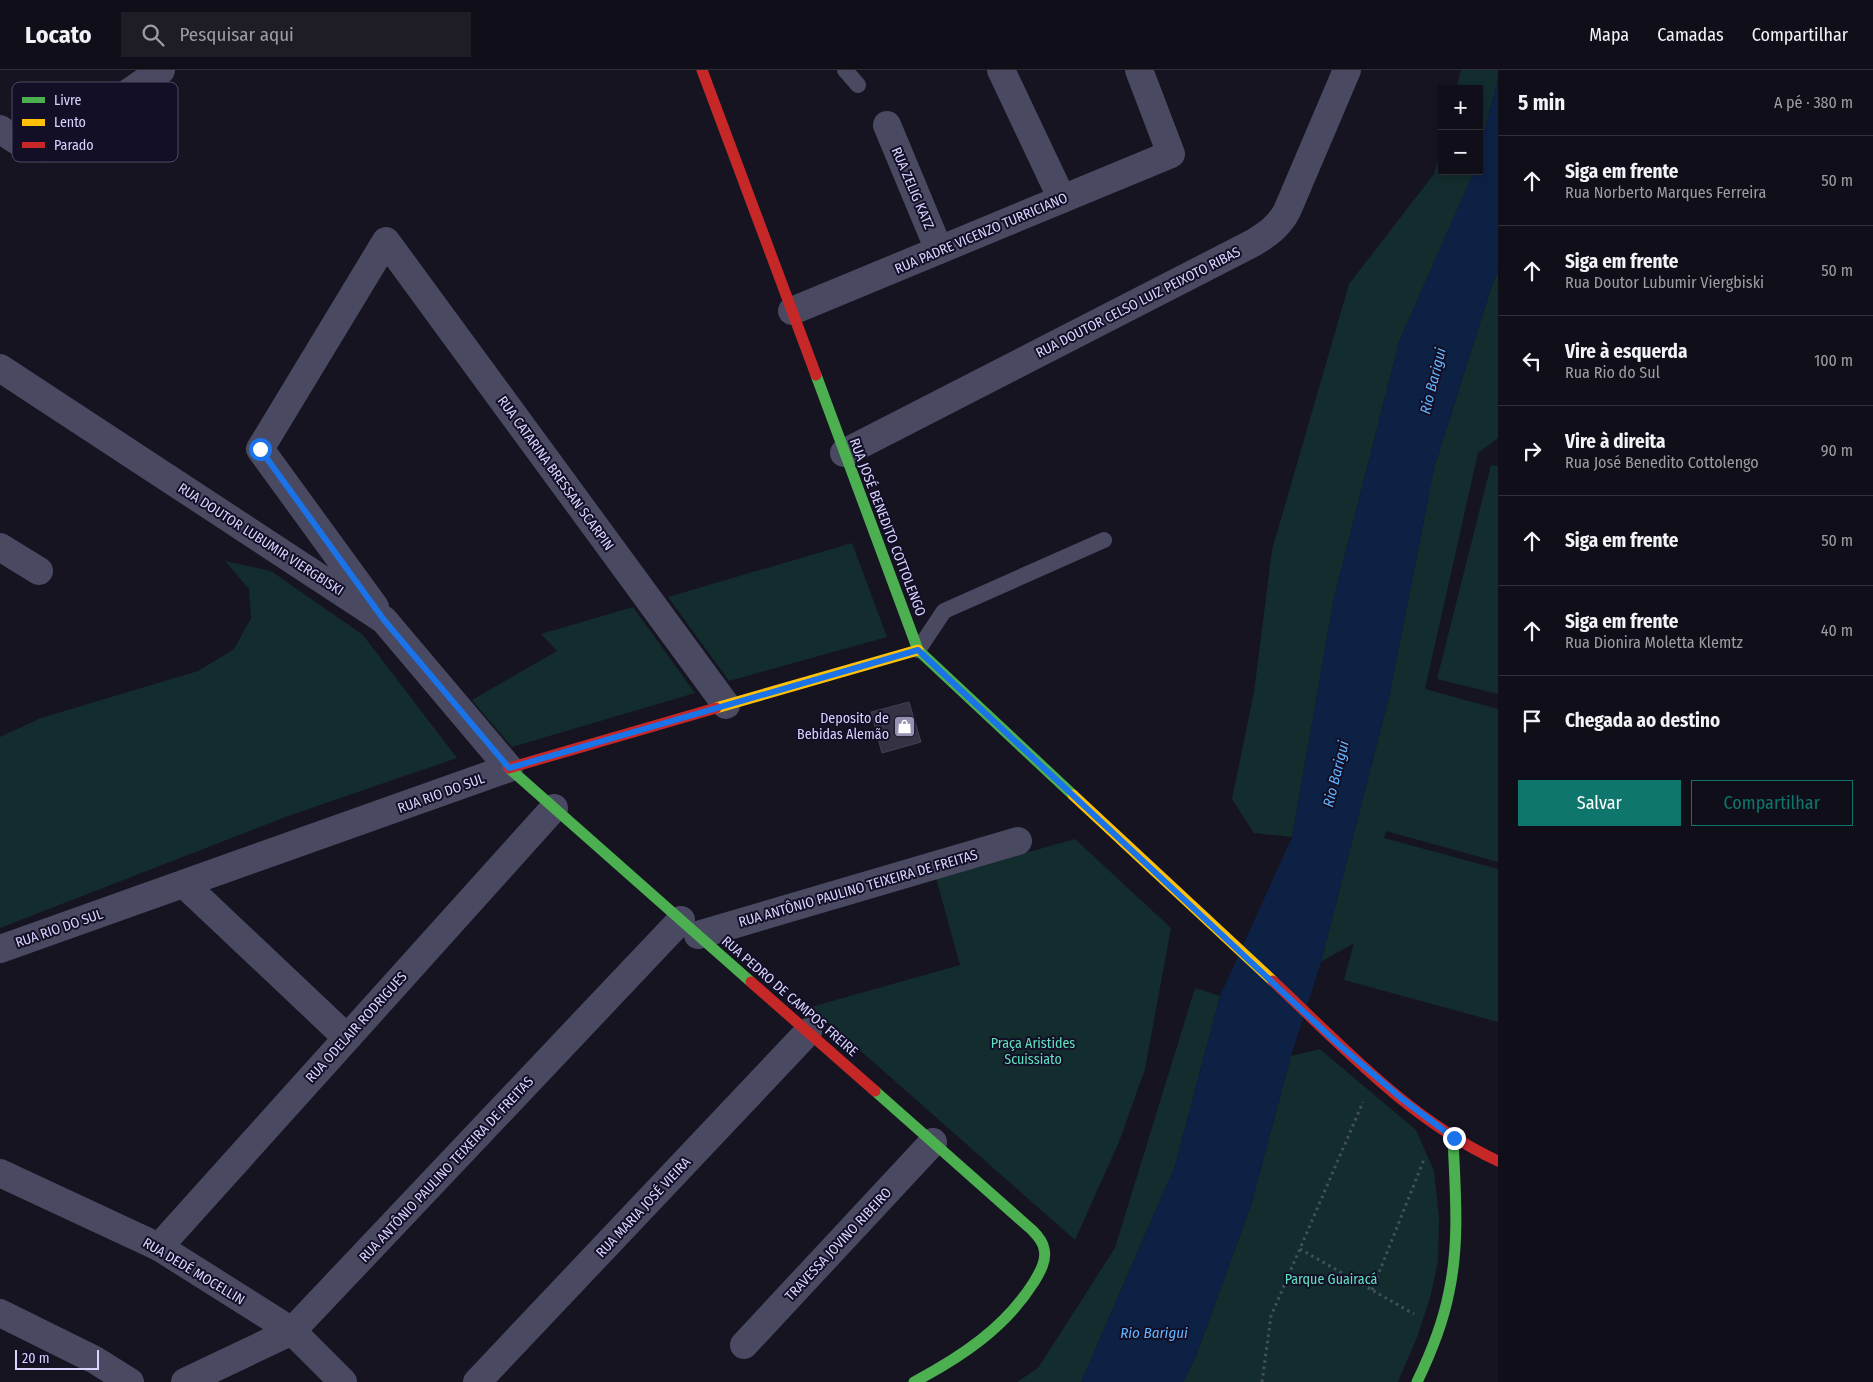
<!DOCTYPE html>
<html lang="pt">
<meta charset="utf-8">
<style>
body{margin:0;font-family:"Fira Sans Condensed",sans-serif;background:#1e1d26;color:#f1f3f6}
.controls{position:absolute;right:15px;top:15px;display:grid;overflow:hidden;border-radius:0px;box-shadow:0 2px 8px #0003}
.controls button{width:45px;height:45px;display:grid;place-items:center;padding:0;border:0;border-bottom:1px solid #302f38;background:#100f19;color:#f1f3f6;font:25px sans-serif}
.scale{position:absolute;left:15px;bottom:12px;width:84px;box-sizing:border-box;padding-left:5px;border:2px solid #d9d4ff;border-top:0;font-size:14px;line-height:18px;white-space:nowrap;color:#d9d4ff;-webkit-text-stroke:4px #130f26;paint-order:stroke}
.stop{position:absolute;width:15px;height:15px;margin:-11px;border:4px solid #1a73e8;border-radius:50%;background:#fff}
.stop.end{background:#1a73e8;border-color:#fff;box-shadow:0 1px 5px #0008}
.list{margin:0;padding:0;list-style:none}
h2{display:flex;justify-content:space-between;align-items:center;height:65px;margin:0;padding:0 20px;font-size:21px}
h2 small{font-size:16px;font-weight:400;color:#9c9ca2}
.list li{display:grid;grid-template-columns:32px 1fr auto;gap:15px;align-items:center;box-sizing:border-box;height:90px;padding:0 20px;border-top:1px solid #302f38}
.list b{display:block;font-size:19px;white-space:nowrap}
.list p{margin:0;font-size:16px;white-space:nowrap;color:#9c9ca2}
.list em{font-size:16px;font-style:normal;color:#9c9ca2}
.actions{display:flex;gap:10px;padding:15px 20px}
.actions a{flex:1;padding:11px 0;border:1px solid #0f766e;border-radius:0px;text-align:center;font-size:18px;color:#0f766e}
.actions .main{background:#0f766e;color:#fff}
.icon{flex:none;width:28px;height:28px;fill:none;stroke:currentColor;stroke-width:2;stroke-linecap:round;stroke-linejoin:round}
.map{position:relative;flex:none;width:1498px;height:1312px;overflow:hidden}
header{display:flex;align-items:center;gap:30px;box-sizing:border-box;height:70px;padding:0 25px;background:#100f19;border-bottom:1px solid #302f38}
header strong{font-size:24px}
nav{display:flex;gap:28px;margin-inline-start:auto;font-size:18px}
.search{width:350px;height:45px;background:#1e1d26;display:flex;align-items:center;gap:12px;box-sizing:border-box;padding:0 18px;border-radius:0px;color:#9c9ca2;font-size:19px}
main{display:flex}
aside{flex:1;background:#100f19}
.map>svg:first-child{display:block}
.green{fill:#132c2d}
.water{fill:#0d2144}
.building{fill:#343243;stroke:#433f54}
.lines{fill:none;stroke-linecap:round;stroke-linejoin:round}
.path{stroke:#44505f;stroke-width:3;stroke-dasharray:2.5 4;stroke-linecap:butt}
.lane{stroke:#4a4962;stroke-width:16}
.street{stroke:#4a4962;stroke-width:28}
.fast{stroke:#4caf50;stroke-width:11}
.slow{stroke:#ffc107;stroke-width:11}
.jam{stroke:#c62828;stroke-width:11}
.route{stroke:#1a73e8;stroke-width:6}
.labels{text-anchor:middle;stroke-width:4;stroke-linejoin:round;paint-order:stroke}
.street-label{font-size:14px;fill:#d9d4ff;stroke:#130f26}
.poi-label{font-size:14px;fill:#d9d4ff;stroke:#130f26;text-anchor:end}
.park-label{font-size:14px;fill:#5fe0c0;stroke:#130f26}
.water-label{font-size:15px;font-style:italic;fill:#62b6ff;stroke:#130f26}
.key{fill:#130f26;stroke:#4e4a67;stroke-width:1}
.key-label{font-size:14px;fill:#d9d4ff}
</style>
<header>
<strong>Locato</strong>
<div class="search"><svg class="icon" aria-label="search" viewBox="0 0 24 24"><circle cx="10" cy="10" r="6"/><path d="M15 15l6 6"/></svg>Pesquisar aqui</div>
<nav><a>Mapa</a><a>Camadas</a><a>Compartilhar</a></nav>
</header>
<main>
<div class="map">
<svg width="1498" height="1312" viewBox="0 0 1498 1312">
<rect width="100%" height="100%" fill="#161421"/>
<g class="green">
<path d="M 1461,0 L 1498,0 L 1498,9 L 1479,82 L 1479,19 L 1456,19 Z"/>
<path d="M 1442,74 L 1442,101 L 1474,101 L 1473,105 L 1399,272 L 1334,528 L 1292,767 L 1254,763 L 1232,729 L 1254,622 L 1272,480 L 1349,214 L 1434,104 Z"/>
<path d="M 1498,201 L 1498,368 L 1478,383 L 1425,619 L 1498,639 L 1498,792 L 1386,761 L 1384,768 L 1498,799 L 1498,952 L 1344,910 L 1354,873 L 1321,892 L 1390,623 L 1434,398 L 1493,212 Z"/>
<path d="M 1491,395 L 1498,396 L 1498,624 L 1437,609 Z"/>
<path d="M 852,473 L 887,567 L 729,611 L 668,527 Z"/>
<path d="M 225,491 L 271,501 L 363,565 L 457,688 L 288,746 L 0,858 L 0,667 L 41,648 L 198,601 L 234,579 L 251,548 L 249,519 Z"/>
<path d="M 633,537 L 695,623 L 512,677 L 472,630 L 557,581 L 541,564 Z"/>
<path d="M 1075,769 L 1171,858 L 1145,999 L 1119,1072 L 1075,1170 L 811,937 L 960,895 L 936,808 Z"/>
<path d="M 1195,918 L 1220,926 L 1175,1096 L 1081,1312 L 1017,1312 L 1038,1298 L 1115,1178 Z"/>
<path d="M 1320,979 L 1416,1060 L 1434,1101 L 1439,1147 L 1438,1191 L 1431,1224 L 1418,1265 L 1398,1312 L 1183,1312 L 1196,1286 L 1251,1135 L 1291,986 Z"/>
</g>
<path class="water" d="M 1498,9 L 1498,201 L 1493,212 L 1434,398 L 1390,623 L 1321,892 L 1291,986 L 1251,1135 L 1196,1286 L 1183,1312 L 1081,1312 L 1175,1096 L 1220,926 L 1292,767 L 1334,528 L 1399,272 L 1474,101 L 1479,101 L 1479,82 Z"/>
<path class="building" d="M 909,632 L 921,672 L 882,683 L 871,642 Z"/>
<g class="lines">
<g class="path">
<path d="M 1300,1179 L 1414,1244"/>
<path d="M 1372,1220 L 1425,1087"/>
<path d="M 1262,1312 L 1271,1246 L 1363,1032"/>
</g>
<g class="lane">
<path d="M 845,0 L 858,15"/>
<path d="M 918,580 L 944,541 L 1104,470"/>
</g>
<g class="street">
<path d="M 1001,0 L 1062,129"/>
<path d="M 887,55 L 939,180"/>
<path d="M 0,59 C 17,71 27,80 49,78 L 161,0"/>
<path d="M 792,241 L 1171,84 L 1139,0"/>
<path d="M 0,298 L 384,550 L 509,698 L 0,879"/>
<path d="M 844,383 L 1253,173 C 1268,164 1279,156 1287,141 L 1347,0"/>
<path d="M 0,477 L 39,501"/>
<path d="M 375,537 L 260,379 L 386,171 L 726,635"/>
<path d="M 184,814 L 346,967"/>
<path d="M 698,865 L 1018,771"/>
<path d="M 0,1103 L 159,1177 L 292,1261 L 343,1312"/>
<path d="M 159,1177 L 554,738"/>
<path d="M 0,1243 L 95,1290 L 130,1312"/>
<path d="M 744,1275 L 933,1072"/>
<path d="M 185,1312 L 292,1261 L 681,850"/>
<path d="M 477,1312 L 808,962"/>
</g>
<g class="fast">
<path d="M 816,305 L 918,580 L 1073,725"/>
<path d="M 509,698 L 751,912"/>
<path d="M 875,1021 L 1032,1160 C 1037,1165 1043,1172 1044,1179 C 1047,1190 1040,1202 1034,1212 C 1005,1258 961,1287 914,1312"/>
<path d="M 1417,1312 C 1431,1283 1443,1253 1449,1222 C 1460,1171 1455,1119 1453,1068"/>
</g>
<g class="slow">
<path d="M 716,638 L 918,580"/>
<path d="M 1073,725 L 1273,911"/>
</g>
<g class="jam">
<path d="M 702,0 L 816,305"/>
<path d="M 509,698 L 716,638"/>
<path d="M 1273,911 C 1343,977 1410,1050 1498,1091"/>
<path d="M 751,912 L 875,1021"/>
</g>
</g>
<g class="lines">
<path class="route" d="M 260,379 L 384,550 L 509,698 L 918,580 L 1336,972 L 1401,1028 L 1454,1068"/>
</g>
<defs>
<symbol id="shop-square" viewBox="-11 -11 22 22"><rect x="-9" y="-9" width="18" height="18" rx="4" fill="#9591b1" stroke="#130f26"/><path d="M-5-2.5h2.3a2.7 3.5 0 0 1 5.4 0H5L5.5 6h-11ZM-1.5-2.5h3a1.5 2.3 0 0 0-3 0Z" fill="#fff"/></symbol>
</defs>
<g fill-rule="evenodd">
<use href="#shop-square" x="892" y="644" width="25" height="25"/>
</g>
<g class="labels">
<g class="street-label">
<text transform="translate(913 118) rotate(67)" y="5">RUA ZELIG KATZ</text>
<text transform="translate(981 163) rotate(-23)" y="5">RUA PADRE VICENZO TURRICIANO</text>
<text transform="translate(1138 232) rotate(-27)" y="5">RUA DOUTOR CELSO LUIZ PEIXOTO RIBAS</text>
<text transform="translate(556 403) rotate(54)" y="5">RUA CATARINA BRESSAN SCARPIN</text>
<text transform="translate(888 457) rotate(69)" y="5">RUA JOSÉ BENEDITO COTTOLENGO</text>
<text transform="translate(261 469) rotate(33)" y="5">RUA DOUTOR LUBUMIR VIERGBISKI</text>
<text transform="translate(441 723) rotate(-20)" y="5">RUA RIO DO SUL</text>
<text transform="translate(858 818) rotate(-16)" y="5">RUA ANTÔNIO PAULINO TEIXEIRA DE FREITAS</text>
<text transform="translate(59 858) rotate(-19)" y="5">RUA RIO DO SUL</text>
<text transform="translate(790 926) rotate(41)" y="5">RUA PEDRO DE CAMPOS FREIRE</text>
<text transform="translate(356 957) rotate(-48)" y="5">RUA ODELAIR RODRIGUES</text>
<text transform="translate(446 1099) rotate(-47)" y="5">RUA ANTÔNIO PAULINO TEIXEIRA DE FREITAS</text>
<text transform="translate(643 1137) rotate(-47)" y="5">RUA MARIA JOSÉ VIEIRA</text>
<text transform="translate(838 1174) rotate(-47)" y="5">TRAVESSA JOVINO RIBEIRO</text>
<text transform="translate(194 1201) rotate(31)" y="5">RUA DEDÉ MOCELLIN</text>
</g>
<g class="poi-label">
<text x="889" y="653">Deposito de<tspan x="889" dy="16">Bebidas Alemão</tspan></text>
</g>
<g class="park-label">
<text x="1033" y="978">Praça Aristides<tspan x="1033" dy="16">Scuissiato</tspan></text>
<text x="1331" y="1214">Parque Guairacá</text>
</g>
<g class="water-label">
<text transform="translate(1433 311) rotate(-76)" y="5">Rio Barigui</text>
<text transform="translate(1336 704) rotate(-76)" y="5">Rio Barigui</text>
<text x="1154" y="1268">Rio Barigui</text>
</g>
</g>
<rect x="12" y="12" width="166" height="80" rx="8" class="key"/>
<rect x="22" y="27" width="23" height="6" fill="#4caf50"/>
<rect x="22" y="49" width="23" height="7" fill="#ffc107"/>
<rect x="22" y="72" width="23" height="6" fill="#c62828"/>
<g class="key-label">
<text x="54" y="35">Livre</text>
<text x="54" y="57">Lento</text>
<text x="54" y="80">Parado</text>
</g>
</svg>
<div class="controls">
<button>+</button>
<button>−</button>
</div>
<div class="scale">20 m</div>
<div class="stop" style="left:260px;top:379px"></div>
<div class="stop end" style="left:1454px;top:1068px"></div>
</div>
<aside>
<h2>5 min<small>A pé · 380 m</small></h2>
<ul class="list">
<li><svg class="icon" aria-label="ahead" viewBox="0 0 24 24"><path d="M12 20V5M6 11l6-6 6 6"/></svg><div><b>Siga em frente</b><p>Rua Norberto Marques Ferreira</p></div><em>50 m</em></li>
<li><svg class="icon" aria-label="ahead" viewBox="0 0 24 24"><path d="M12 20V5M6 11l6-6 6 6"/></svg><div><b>Siga em frente</b><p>Rua Doutor Lubumir Viergbiski</p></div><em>50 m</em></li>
<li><svg class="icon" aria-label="left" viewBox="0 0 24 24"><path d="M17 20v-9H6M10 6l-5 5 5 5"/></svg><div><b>Vire à esquerda</b><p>Rua Rio do Sul</p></div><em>100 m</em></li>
<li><svg class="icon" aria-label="right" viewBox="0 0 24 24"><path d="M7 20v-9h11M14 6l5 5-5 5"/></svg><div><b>Vire à direita</b><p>Rua José Benedito Cottolengo</p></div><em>90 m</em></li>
<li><svg class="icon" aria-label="ahead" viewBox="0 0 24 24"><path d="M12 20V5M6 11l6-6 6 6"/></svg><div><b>Siga em frente</b></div><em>50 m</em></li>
<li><svg class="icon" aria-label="ahead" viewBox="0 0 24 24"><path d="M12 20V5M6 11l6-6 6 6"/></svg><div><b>Siga em frente</b><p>Rua Dionira Moletta Klemtz</p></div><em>40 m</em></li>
<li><svg class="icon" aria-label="arrive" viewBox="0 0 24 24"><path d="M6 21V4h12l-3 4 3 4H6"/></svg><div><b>Chegada ao destino</b></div></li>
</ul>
<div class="actions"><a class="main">Salvar</a><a>Compartilhar</a></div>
</aside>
</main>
